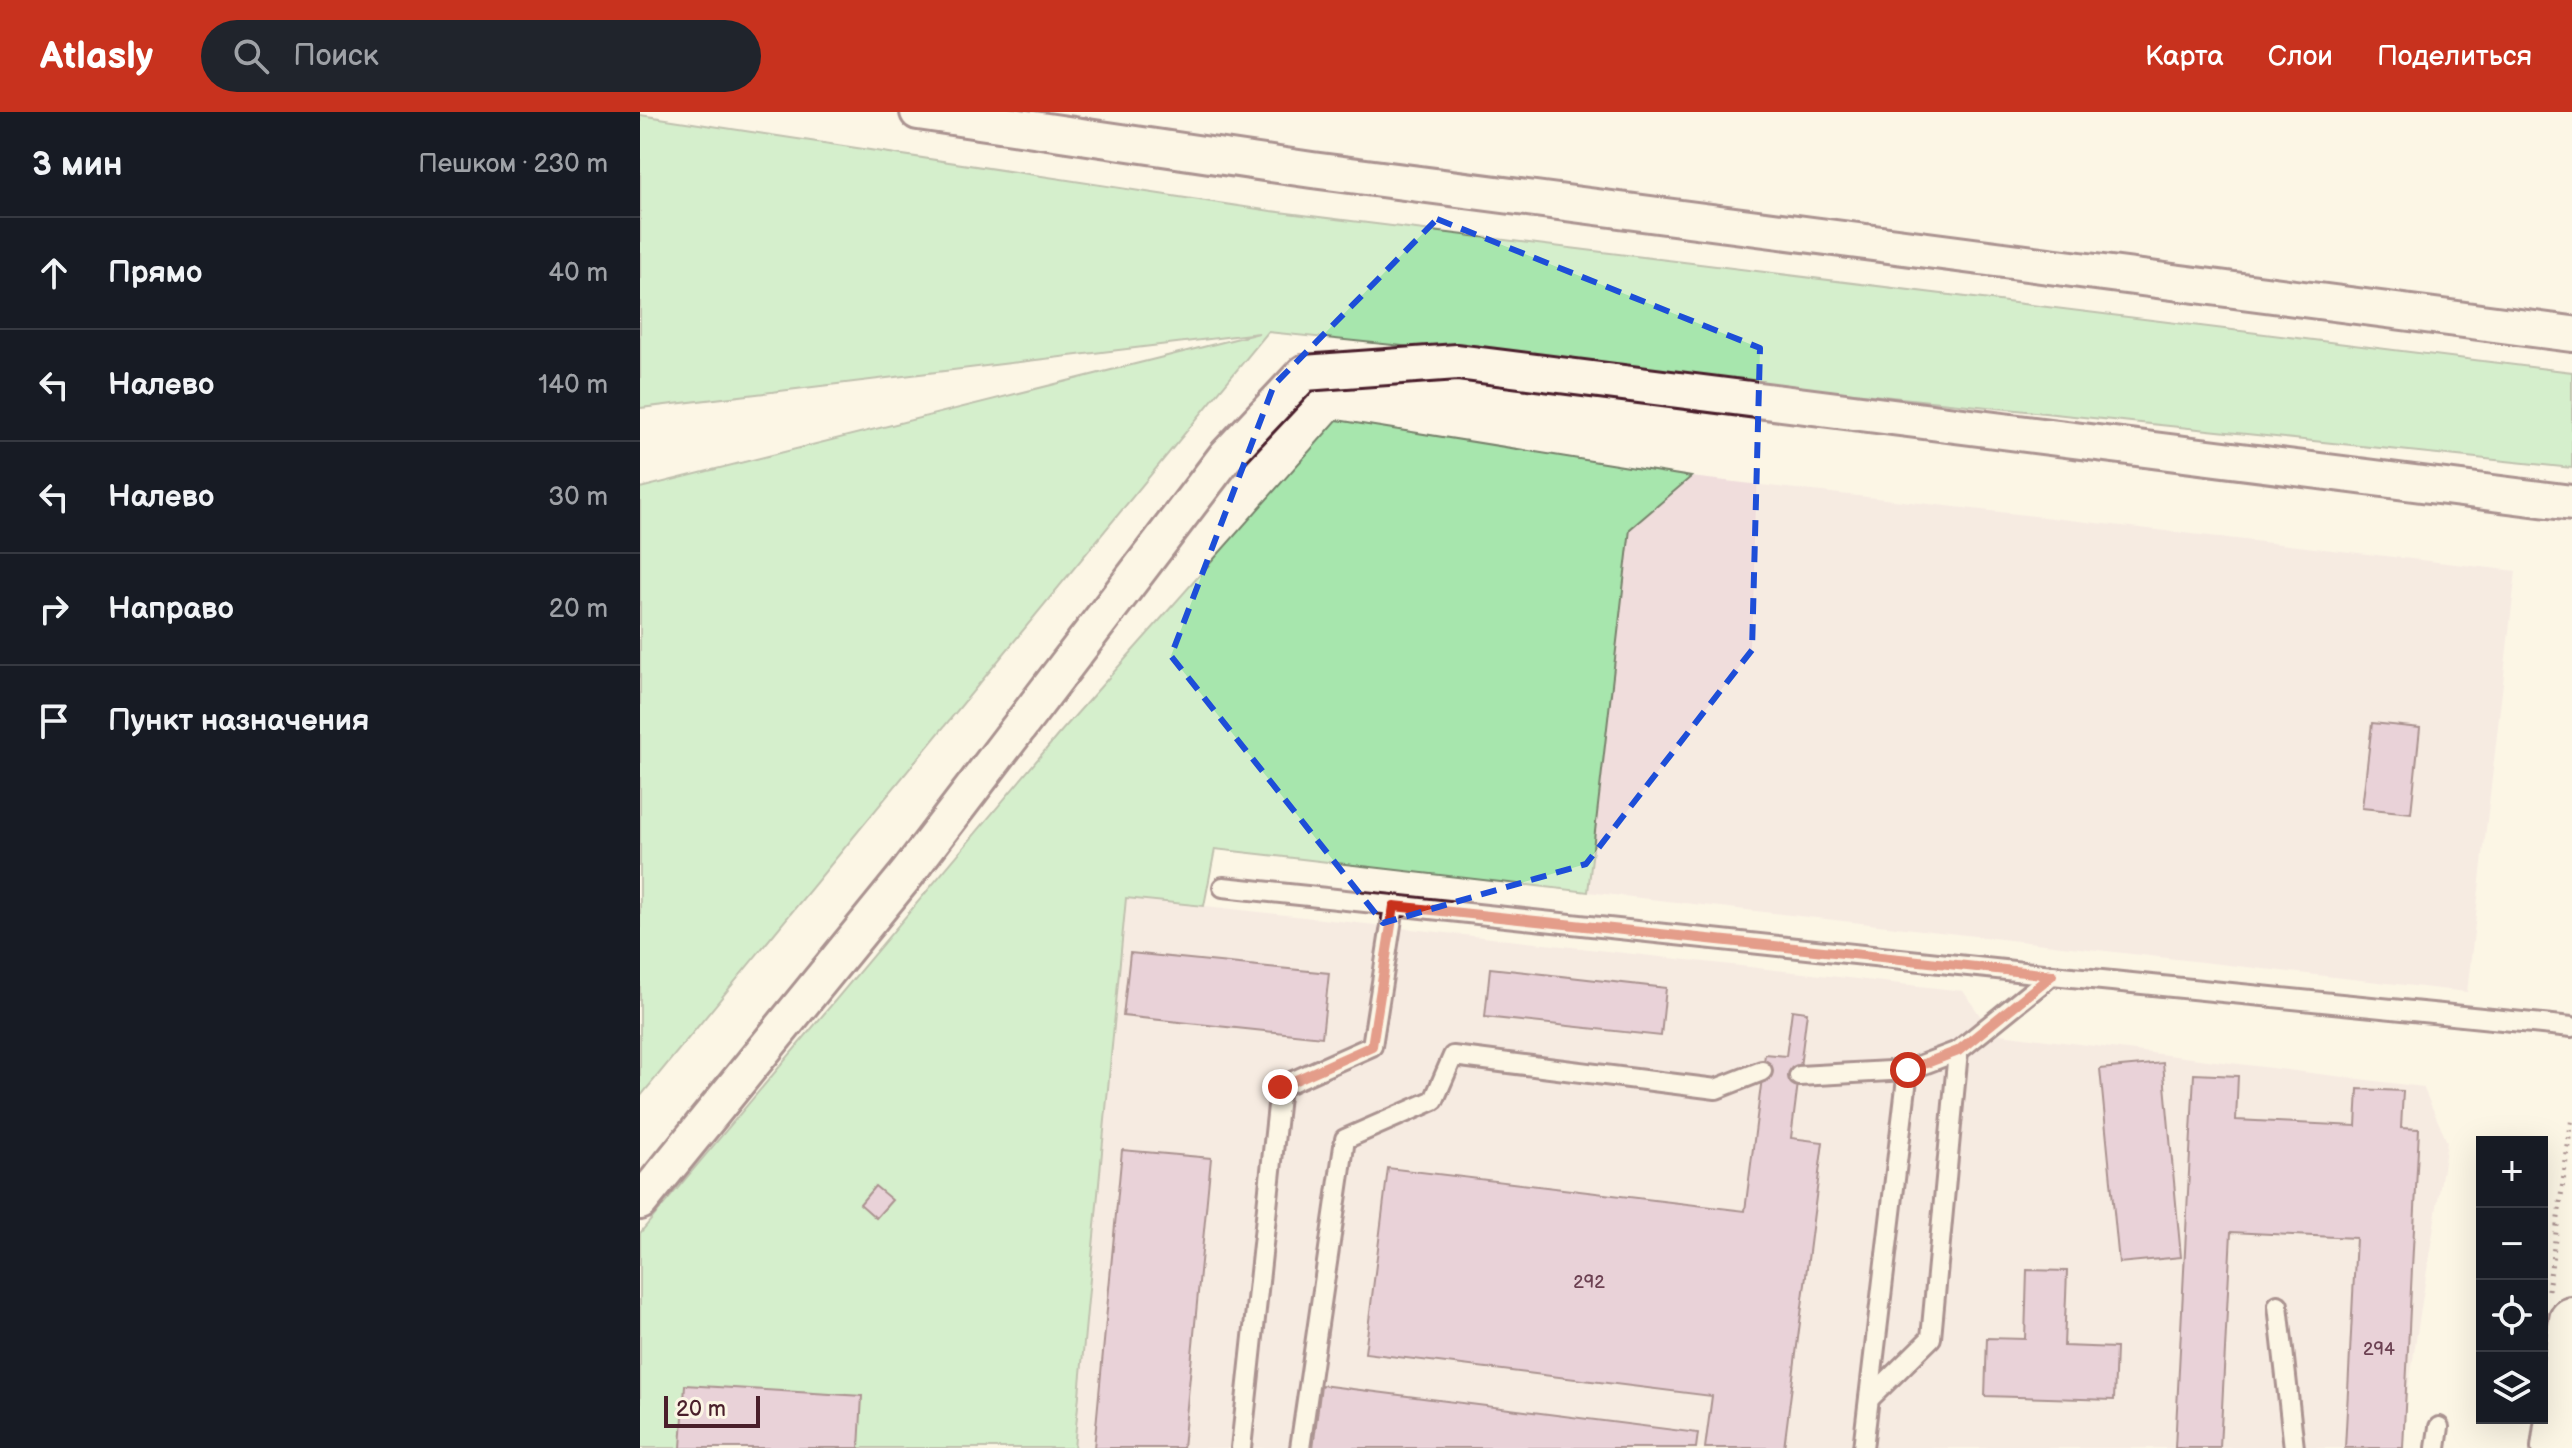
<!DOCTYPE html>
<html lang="ru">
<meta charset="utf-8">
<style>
body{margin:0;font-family:"Balsamiq Sans",sans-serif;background:#20242c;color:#f1f3f6}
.controls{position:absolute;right:24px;bottom:24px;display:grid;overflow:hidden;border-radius:0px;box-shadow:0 8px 32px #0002}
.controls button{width:72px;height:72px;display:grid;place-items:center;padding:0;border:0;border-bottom:2px solid #363941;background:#171b24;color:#f1f3f6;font:40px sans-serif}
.scale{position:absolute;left:24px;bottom:20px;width:96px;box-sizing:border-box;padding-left:8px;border:4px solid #4a1f2b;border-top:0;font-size:22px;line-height:28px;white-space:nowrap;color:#4a1f2b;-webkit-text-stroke:6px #fcf5e5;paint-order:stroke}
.stop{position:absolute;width:24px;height:24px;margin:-18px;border:6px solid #c8321e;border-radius:50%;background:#fff}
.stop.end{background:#c8321e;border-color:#fff;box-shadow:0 2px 8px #0008}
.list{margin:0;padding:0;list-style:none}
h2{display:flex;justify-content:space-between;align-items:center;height:104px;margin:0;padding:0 32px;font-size:34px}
h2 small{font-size:26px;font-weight:400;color:#9ea1a6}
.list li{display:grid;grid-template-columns:52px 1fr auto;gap:24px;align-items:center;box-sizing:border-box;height:112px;padding:0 32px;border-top:2px solid #363941}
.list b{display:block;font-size:30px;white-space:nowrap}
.list em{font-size:26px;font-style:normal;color:#9ea1a6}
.icon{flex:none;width:44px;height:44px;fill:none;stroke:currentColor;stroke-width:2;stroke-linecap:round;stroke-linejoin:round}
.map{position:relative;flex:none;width:1932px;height:1336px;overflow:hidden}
header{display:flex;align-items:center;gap:48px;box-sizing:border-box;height:112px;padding:0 40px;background:#c8321e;color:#fff}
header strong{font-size:38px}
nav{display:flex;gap:44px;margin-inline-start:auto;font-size:28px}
.search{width:560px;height:72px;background:#20242c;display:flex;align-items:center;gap:20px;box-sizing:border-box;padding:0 28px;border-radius:44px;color:#9ea1a6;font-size:30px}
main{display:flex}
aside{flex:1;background:#171b24}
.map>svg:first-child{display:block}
.built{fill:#f0dddc}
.grass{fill:#a7e6ad;stroke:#78826c;stroke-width:2}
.building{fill:#d3a6c8;stroke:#4a1f2b;stroke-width:2}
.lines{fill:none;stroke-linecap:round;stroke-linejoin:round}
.lane-casing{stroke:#4a1f2b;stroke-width:24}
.street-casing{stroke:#4a1f2b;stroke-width:40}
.primary-casing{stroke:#4a1f2b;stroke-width:50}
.path{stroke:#4a1f2b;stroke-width:5;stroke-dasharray:2 6;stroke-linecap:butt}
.lane{stroke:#fcf5e5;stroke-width:18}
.street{stroke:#fcf5e5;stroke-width:34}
.primary{stroke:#fcf5e5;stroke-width:44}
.route{stroke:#c8321e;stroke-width:10}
.marked{fill:none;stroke:#1d4ed8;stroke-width:6;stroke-dasharray:16 10;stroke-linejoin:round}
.labels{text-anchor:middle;stroke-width:8;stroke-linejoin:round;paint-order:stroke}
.number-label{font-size:18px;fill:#6c4152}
</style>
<header>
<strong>Atlasly</strong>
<div class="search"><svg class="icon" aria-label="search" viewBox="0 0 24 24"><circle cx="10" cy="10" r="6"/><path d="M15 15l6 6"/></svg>Поиск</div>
<nav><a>Карта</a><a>Слои</a><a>Поделиться</a></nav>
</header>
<main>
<aside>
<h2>3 мин<small>Пешком · 230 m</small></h2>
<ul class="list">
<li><svg class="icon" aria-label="ahead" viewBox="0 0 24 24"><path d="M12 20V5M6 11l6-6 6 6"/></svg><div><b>Прямо</b></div><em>40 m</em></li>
<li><svg class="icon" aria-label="left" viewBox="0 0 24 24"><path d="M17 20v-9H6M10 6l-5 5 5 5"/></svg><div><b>Налево</b></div><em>140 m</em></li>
<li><svg class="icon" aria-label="left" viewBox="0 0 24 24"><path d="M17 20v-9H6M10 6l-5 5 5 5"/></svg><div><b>Налево</b></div><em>30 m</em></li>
<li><svg class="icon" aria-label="right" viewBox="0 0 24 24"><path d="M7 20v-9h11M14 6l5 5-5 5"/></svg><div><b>Направо</b></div><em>20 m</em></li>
<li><svg class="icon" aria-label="arrive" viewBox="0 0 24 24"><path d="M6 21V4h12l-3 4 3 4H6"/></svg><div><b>Пункт назначения</b></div></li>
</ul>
</aside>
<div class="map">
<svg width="1932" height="1336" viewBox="0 0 1932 1336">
<rect width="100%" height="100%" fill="#fcf5e5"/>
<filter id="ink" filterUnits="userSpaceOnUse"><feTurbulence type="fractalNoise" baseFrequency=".0125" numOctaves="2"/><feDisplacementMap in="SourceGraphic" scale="16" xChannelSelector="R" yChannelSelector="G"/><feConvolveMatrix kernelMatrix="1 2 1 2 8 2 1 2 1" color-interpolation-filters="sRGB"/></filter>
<g filter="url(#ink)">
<g class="built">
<path d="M 1051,365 L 1876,459 L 1827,880 L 948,780 L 990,417 Z"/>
<path d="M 485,785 L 1323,879 L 1352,921 L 1783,975 L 1807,1030 L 1759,1336 L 434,1336 Z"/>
</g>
<g class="grass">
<path d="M 0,3 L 631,99 L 1932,260 L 1932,356 L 628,220 L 0,985 L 0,376 L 619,221 L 0,296 Z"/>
<path d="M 697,308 L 1051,365 L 990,417 L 948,780 L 575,737 L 564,794 L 486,786 L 434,1336 L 0,1336 L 0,1121 L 418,623 Z"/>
</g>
<g class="building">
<path d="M 1732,611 L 1780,616 L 1771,701 L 1722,696 Z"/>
<path d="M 490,841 L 689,861 L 682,925 L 483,904 Z"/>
<path d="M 850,856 L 1026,876 L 1021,924 L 845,905 Z"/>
<path d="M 1152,898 L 1167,900 L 1151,1026 L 1183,1030 L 1144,1336 L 1065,1336 L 1072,1284 L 725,1241 L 748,1056 L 1105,1099 L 1125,942 L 1146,944 Z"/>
<path d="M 1523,951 L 1541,1145 L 1479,1151 L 1460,957 Z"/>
<path d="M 1554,962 L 1598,964 L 1596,1008 L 1716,1014 L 1718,977 L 1763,979 L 1761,1016 L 1779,1017 L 1763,1336 L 1705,1336 L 1716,1126 L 1591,1120 L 1580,1336 L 1535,1336 Z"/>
<path d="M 482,1038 L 571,1046 L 543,1336 L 454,1336 Z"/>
<path d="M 235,1074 L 252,1088 L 236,1106 L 220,1092 Z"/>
<path d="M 1387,1158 L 1427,1159 L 1424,1234 L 1476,1236 L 1474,1288 L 1345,1284 L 1347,1226 L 1385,1227 Z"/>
<path d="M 45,1273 L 222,1284 L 219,1336 L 41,1336 Z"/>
<path d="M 681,1273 L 1058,1321 L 1056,1336 L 673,1336 Z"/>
</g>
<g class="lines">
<defs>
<g id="lane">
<path d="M 583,775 L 1412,863"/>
<path d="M 1159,964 L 1268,958 L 1318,939 L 1412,863 L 1932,915"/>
<path d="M 1638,1193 L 1654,1336"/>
<path d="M 1229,1287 L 1291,1226 L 1318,939"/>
<path d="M 601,1336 L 640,975 L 732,934 L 754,794"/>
<path d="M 660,1336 L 705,1027 L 794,988 L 813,944 L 1076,977 L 1122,959"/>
<path d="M 1223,1336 L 1268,958"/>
<path d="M 1796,1336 L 1799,1315"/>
</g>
<g id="street">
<path d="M 278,0 L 672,58 L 1932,222"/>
<path d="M 0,1090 L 267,762 L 585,345 L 664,261 L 817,250 L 1932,391"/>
</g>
<path id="primary" d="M 1914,1336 L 1932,1208"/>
</defs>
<use href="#lane" class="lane-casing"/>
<use href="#street" class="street-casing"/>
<use href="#primary" class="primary-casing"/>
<path class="path" d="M 1908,1178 L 1932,1005"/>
<use href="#lane" class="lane"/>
<use href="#street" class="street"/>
<use href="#primary" class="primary"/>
</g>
</g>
<g class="lines" filter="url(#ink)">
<path class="route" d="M 640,975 L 732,934 L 754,794 L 1412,863 L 1318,939 L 1268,958"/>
</g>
<path d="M0 0H1932V1336H0ZM 797,107 L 1120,236 L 1112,538 L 946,752 L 743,811 L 531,544 L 634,273 Z" fill="#fcf5e5" fill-opacity=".55" fill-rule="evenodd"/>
<path class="marked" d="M 797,107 L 1120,236 L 1112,538 L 946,752 L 743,811 L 531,544 L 634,273 Z"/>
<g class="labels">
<g class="number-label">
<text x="949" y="1176">292</text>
<text x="1739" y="1243">294</text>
</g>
</g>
</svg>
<div class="controls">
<button>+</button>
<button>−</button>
<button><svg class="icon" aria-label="locate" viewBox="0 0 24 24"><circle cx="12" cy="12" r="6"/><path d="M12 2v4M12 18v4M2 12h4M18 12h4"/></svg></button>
<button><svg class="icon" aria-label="layers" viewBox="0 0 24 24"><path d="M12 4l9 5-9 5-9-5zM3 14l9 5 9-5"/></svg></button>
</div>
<div class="scale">20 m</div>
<div class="stop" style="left:1268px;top:958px"></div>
<div class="stop end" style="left:640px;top:975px"></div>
</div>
</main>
